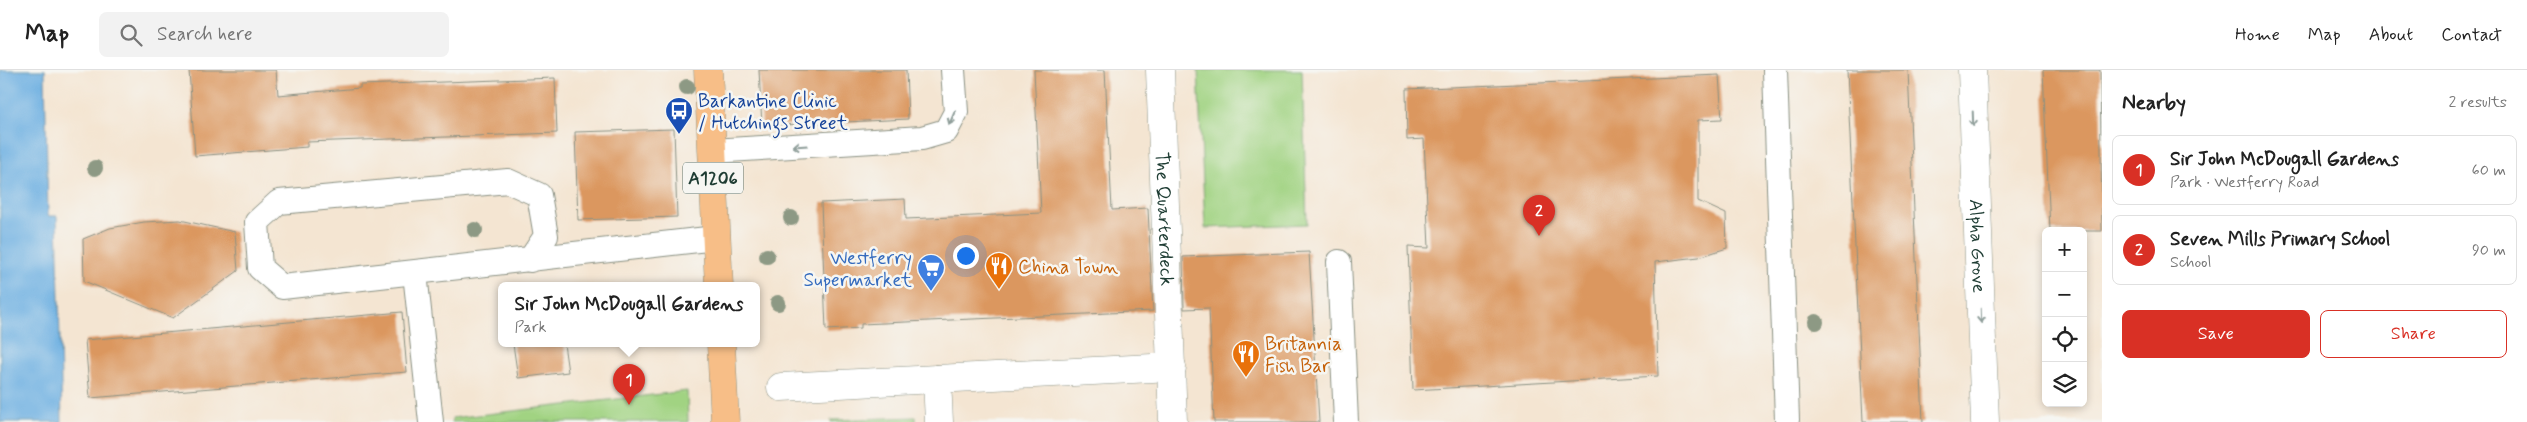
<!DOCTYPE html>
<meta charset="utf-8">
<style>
body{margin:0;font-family:Mynerve,sans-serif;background:#f2f2f2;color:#222}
.controls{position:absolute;right:15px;bottom:15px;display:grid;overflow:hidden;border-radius:8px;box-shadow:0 2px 8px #0003}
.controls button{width:45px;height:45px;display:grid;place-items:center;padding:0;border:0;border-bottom:1px solid #e0e0e0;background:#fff;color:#222;font:25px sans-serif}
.you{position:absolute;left:965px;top:185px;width:18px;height:18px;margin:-12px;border:4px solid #fff;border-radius:50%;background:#1a73e8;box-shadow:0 0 0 8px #1a73e833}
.badge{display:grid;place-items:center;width:32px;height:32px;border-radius:50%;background:#d93025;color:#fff;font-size:16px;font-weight:700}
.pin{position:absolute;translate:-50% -41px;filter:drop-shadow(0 1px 2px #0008)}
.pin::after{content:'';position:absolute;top:26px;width:18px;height:15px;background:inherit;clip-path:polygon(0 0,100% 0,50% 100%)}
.popup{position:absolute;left:498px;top:212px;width:262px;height:65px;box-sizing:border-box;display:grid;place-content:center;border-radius:8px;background:#fff;filter:drop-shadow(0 1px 4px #0005);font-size:16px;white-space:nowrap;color:#767676}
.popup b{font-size:19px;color:#222}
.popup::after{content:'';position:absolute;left:50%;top:100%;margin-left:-10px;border:10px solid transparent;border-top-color:#fff}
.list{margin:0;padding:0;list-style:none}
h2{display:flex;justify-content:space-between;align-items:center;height:65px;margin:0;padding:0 20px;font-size:21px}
h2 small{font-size:16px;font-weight:400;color:#767676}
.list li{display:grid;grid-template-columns:32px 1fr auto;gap:15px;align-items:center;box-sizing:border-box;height:70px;margin:0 10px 10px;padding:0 10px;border:1px solid #e0e0e0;border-radius:8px}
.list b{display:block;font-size:19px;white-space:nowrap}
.list p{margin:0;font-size:16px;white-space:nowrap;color:#767676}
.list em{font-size:16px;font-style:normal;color:#767676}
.actions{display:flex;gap:10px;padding:15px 20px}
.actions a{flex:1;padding:11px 0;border:1px solid #d93025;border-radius:8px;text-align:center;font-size:18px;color:#d93025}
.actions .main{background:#d93025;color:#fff}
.icon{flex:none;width:28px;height:28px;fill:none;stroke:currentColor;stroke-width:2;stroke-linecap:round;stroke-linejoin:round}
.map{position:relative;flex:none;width:2102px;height:352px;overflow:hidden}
header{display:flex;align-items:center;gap:30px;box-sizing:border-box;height:70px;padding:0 25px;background:#fff;border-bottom:1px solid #e0e0e0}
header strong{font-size:24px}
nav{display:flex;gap:28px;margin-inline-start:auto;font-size:18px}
.search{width:350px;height:45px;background:#f2f2f2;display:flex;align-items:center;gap:12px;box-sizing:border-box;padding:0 18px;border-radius:8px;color:#767676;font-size:19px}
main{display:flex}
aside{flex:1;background:#fff}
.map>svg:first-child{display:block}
.green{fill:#a1d382;stroke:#60885b}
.water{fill:#6cafe1;stroke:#46768a}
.building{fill:#db975f}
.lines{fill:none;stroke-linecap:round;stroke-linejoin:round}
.service-casing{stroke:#8a9183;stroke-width:26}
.pedestrian-casing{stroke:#8a9183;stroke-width:29}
.minor-casing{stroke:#8a9183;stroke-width:29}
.primary-casing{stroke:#8a9183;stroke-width:29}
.service{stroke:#fff;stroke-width:24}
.pedestrian{stroke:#fff;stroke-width:28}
.minor{stroke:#fff;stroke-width:28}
.primary{stroke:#f7be87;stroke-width:28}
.tree{fill:#8d9984}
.oneway{stroke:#8f9e9a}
.labels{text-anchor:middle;stroke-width:5;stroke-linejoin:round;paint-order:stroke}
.shield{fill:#f6f6f2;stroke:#60746d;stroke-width:1}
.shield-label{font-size:18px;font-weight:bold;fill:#1f3d34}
.transit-label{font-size:19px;fill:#164399;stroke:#f6f6f2;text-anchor:start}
.street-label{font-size:19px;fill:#1f3d34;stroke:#f6f6f2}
.shop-label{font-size:19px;fill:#366cbe;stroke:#f6f6f2;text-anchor:end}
.food-label{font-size:19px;fill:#c56008;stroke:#f6f6f2;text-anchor:start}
</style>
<header>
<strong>Map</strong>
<div class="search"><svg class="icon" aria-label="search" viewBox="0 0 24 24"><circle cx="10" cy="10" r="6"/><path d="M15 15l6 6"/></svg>Search here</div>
<nav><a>Home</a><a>Map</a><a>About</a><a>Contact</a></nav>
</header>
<main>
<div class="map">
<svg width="2102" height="352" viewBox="0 0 2102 352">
<rect width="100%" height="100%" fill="#f6f6f2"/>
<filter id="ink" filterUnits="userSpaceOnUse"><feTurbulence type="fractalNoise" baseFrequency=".02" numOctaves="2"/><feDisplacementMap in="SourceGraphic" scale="10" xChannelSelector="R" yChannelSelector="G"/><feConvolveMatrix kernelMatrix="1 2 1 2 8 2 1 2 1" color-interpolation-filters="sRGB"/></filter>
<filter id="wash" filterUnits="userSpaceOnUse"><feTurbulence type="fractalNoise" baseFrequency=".0096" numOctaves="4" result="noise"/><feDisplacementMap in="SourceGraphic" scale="20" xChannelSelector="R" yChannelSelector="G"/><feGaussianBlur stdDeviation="1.12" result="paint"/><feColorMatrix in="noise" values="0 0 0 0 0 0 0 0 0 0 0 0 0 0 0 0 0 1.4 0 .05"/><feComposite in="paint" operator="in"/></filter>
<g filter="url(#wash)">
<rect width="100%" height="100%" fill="#f4e5d2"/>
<g class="green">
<path d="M 1198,0 L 1302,0 L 1307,154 L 1205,158 Z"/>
<path d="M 687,321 L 688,352 L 452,352 L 452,348 Z"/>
<path d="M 916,347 L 916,352 L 831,352 L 831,350 Z"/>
</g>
<path class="water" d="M 0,0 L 45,0 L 48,146 L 57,146 L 62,352 L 0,352 Z"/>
<g id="blocks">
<g class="building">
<path d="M 189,0 L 276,0 L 278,25 L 360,18 L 360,15 L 555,8 L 557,63 L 307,72 L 307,77 L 195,86 Z"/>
<path d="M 759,0 L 906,0 L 908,49 L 762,56 Z"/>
<path d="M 1034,0 L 1105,0 L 1112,140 L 1148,138 L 1153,241 L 861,254 L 861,258 L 826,260 L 821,133 L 905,129 L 906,149 L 1041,143 Z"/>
<path d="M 1847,0 L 1908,0 L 1923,352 L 1863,352 Z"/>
<path d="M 2043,0 L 2100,0 L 2102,161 L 2050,161 Z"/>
<path d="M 1719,5 L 1722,49 L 1698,50 L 1698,131 L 1726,144 L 1727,178 L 1699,187 L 1655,192 L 1658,306 L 1413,320 L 1408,177 L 1429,178 L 1424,69 L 1407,70 L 1406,19 Z"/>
<path d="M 674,59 L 677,147 L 578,150 L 575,62 Z"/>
<path d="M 180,150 L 235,162 L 238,201 L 173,248 L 84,211 L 83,169 L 110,158 L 144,152 Z"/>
<path d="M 1309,182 L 1319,352 L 1214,352 L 1209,238 L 1184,239 L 1183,187 Z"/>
<path d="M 402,242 L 407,302 L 90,328 L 85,270 Z"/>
<path d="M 513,274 L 564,274 L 568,302 L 518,308 Z"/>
</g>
</g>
</g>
<g filter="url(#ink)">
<use href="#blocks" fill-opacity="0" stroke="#8a9183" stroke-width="1"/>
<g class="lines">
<defs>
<g id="service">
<path d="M 1775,0 L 1787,350"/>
<path d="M 712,81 L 922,68 L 946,61 L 956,42 L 953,0"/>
<path d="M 530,190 L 546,166 L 539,125 L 508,111 L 279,132 L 257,152 L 260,198 L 282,217 L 716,168"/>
<path d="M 1339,192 L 1346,352"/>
<path d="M 415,203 L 431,352"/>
</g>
<g id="pedestrian">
<path id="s1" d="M 1160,0 L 1173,352"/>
<path d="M 937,309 L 939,352"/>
<path d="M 781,317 L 1172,297"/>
</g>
<g id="minor">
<path id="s2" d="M 1972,0 L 1985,352"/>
</g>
<g id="primary">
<path d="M 708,0 L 719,216"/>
<path d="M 721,274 L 725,352"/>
</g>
</defs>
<use href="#service" class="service-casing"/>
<use href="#pedestrian" class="pedestrian-casing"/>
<use href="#minor" class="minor-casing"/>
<use href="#primary" class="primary-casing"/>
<use href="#service" class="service"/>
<use href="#pedestrian" class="pedestrian"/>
<use href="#minor" class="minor"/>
<use href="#primary" class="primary"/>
</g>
<g class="tree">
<circle cx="687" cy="17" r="8"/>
<circle cx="95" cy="98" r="8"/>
<circle cx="791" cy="148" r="8"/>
<circle cx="475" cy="160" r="8"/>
<circle cx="767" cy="186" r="8"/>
<circle cx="778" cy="233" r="8"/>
<circle cx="1816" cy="252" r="8"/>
</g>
<defs><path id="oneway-shaft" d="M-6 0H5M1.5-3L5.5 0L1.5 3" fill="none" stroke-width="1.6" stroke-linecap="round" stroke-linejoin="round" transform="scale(1.25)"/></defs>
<g class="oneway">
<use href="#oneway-shaft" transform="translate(952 48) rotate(113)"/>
<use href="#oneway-shaft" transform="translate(1973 49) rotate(88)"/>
<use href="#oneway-shaft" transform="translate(800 76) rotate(176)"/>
<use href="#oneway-shaft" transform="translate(1981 246) rotate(88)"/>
</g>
</g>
<defs>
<symbol id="bus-pin" viewBox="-11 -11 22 30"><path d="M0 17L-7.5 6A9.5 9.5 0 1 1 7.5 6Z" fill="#1a4fb4" stroke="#f6f6f2"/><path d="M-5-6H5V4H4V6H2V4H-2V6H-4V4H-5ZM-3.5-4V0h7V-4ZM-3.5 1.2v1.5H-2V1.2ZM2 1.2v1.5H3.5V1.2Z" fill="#fff"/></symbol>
<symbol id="restaurant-pin" viewBox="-11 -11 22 30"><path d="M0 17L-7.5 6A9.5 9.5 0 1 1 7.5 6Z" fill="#e8710a" stroke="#f6f6f2"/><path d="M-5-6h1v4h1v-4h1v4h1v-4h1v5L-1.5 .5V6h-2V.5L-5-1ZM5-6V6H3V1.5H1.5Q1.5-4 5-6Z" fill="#fff"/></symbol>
<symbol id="supermarket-pin" viewBox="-11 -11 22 30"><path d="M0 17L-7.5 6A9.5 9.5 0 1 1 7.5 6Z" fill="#3f7fe0" stroke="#f6f6f2"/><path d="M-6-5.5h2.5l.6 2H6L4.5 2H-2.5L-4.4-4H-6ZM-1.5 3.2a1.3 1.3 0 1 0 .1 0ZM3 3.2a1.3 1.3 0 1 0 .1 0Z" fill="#fff"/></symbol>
</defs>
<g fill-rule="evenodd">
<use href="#bus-pin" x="663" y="25" width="32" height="43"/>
<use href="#restaurant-pin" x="983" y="180" width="32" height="43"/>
<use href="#supermarket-pin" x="915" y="182" width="32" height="43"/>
<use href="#restaurant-pin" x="1230" y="268" width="32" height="43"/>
</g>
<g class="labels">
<rect class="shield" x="683" y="92.5" width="60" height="31" rx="4"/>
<g class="shield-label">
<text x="713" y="114">A1206</text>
</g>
<g class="transit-label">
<text x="698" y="37">Barkantine Clinic<tspan x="698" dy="22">/ Hutchings Street</tspan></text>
</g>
<g class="street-label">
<text dy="7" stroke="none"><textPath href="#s1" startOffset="149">The Quarterdeck</textPath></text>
<text dy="7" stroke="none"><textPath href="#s2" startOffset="176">Alpha Grove</textPath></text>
</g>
<g class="shop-label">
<text x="912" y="194">Westferry<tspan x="912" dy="22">Supermarket</tspan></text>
</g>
<g class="food-label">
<text x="1018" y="203">China Town</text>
<text x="1265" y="280">Britannia<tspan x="1265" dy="22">Fish Bar</tspan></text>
</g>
</g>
</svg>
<div class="controls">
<button>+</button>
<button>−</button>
<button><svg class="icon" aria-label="locate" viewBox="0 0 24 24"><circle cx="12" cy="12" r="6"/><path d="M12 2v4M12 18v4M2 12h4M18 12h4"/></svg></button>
<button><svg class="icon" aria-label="layers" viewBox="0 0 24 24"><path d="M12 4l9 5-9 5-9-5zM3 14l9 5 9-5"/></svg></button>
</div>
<div class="you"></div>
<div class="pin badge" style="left:629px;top:335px">1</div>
<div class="popup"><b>Sir John McDougall Gardens</b>Park</div>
<div class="pin badge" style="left:1539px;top:166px">2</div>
</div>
<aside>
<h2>Nearby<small>2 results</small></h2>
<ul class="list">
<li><span class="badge">1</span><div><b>Sir John McDougall Gardens</b><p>Park · Westferry Road</p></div><em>60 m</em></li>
<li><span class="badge">2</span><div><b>Seven Mills Primary School</b><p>School</p></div><em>90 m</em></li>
</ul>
<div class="actions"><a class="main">Save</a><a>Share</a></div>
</aside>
</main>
